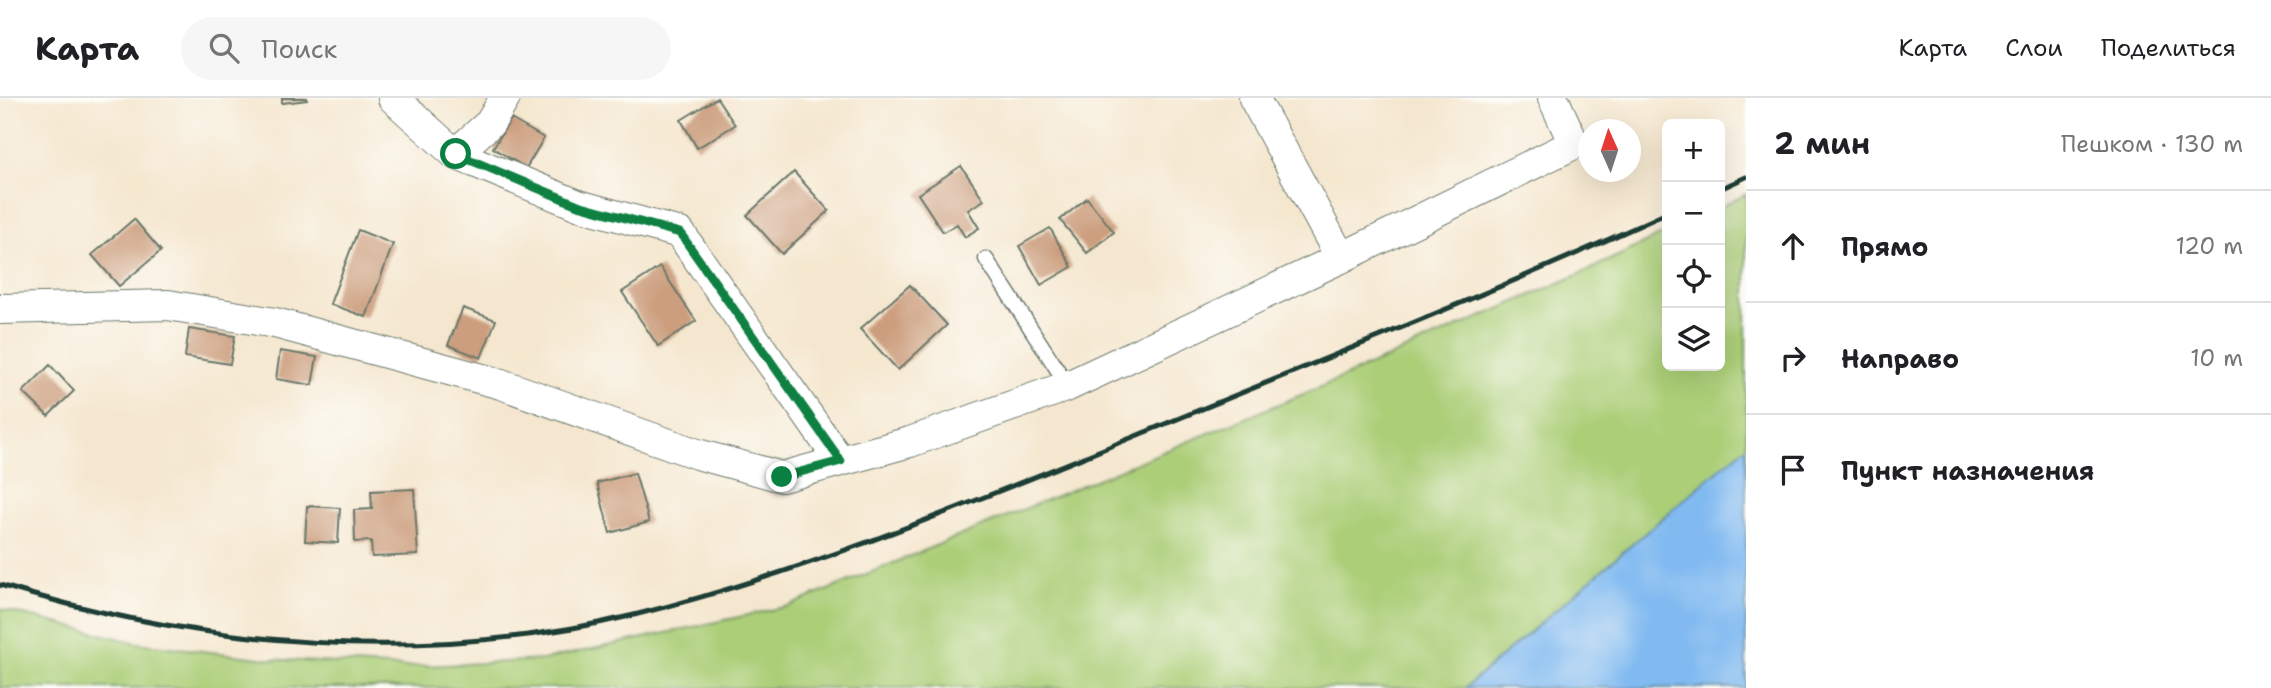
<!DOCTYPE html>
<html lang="ru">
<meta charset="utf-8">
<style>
body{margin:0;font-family:"Shantell Sans",sans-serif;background:#f6f6f6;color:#202124}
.controls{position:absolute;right:21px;top:21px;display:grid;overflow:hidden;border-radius:10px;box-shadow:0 7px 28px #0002}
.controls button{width:63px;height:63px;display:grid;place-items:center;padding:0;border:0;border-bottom:2px solid #e0e0e0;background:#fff;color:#202124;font:35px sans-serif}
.compass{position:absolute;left:1578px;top:21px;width:63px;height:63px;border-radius:50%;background:#fff;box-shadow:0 7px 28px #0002;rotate:357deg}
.stop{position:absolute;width:21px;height:21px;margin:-16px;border:5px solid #0b8043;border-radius:50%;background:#fff}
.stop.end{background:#0b8043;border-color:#fff;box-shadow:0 2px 7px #0008}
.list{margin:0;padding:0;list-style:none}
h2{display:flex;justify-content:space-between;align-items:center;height:91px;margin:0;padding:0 28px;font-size:30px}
h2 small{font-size:23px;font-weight:400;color:#757577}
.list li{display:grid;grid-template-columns:46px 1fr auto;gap:21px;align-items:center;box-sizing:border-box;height:112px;padding:0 28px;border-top:2px solid #e0e0e0}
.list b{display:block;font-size:26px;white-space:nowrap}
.list em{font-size:23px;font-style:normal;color:#757577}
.icon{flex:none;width:38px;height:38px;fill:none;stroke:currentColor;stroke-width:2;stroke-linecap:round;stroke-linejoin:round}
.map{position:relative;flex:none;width:1746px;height:590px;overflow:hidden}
header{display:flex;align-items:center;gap:42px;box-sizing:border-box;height:98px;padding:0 35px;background:#fff;border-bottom:2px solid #e0e0e0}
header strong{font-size:33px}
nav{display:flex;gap:38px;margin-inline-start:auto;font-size:24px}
.search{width:490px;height:63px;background:#f6f6f6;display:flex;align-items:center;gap:18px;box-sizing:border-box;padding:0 24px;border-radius:38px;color:#757577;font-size:26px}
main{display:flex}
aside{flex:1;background:#fff}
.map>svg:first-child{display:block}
.green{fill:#abce77;stroke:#658656;stroke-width:2}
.water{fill:#81baf1;stroke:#507c92;stroke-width:2}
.building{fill:#cc9e7e}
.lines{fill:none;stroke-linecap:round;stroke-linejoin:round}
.lane-casing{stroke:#6a786a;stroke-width:17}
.street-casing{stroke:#6a786a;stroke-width:32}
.lane{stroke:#fff;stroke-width:14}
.street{stroke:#fff;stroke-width:30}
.rail{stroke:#1f3d34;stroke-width:5}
.route{stroke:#0b8043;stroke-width:9}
</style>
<header>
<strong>Карта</strong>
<div class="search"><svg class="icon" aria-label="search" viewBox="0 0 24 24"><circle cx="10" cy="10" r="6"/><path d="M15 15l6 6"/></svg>Поиск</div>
<nav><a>Карта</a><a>Слои</a><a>Поделиться</a></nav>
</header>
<main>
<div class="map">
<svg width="1746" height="590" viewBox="0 0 1746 590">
<rect width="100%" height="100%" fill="#fdfcf7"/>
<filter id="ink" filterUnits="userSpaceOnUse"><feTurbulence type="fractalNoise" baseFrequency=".0143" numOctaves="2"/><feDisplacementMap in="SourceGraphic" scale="14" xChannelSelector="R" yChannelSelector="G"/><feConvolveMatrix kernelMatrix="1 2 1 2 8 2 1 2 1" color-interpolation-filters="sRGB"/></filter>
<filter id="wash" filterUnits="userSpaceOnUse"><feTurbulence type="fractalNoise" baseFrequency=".00686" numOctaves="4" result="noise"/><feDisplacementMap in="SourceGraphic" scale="28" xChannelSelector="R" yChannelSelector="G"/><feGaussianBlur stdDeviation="1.57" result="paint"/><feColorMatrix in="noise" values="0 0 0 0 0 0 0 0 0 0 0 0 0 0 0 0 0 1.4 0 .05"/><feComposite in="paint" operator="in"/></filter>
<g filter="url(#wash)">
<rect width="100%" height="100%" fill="#f5e7cf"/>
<path class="green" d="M 1746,96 L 1746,349 L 1465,590 L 0,590 L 0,511 L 137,545 L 268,561 L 404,569 L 543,562 L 789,508 L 1318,290 L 1589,172 L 1667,134 L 1667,268 L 1720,268 L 1720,109 Z"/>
<path class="water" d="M 1746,349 L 1746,590 L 1465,590 L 1723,368 Z"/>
<g id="blocks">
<g class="building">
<path d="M 282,0 L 307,0 L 307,2 L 282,5 Z"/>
<path d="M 717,0 L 735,27 L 697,50 L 681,22 Z"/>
<path d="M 511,21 L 544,40 L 526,70 L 493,50 Z"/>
<path d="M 961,68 L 984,102 L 968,112 L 979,130 L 965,139 L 957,126 L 943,134 L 918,96 Z"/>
<path d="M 794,74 L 829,113 L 782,156 L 747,117 Z"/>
<path d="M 1087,100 L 1114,134 L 1087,155 L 1060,122 Z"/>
<path d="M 134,121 L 161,153 L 119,188 L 92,157 Z"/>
<path d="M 1050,130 L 1072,169 L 1041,187 L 1019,148 Z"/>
<path d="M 358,132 L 393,146 L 366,219 L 330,206 Z"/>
<path d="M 660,169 L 696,223 L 658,248 L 622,194 Z"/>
<path d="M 910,187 L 947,227 L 898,272 L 860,231 Z"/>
<path d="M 463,210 L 496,222 L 481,260 L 448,247 Z"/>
<path d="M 189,231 L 235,238 L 230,266 L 185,259 Z"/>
<path d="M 280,253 L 317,259 L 312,287 L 276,281 Z"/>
<path d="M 50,267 L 74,293 L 48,318 L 23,294 Z"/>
<path d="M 635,375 L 649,424 L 610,435 L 597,385 Z"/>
<path d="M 414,391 L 418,457 L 372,459 L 371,443 L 355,444 L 354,412 L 372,411 L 371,393 Z"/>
<path d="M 307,408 L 340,410 L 338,445 L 305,443 Z"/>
</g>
</g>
</g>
<g filter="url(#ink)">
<use href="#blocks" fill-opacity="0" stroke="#6a786a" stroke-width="2"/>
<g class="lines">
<defs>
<path id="lane" d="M 986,161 L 1068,288"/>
<g id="street">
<path d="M 393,0 L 455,56 L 578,107 L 680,135 L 840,363"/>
<path d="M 1254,0 L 1341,160"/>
<path d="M 455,56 L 490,25 L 505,0"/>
<path d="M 0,211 L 168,207 L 275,225 L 501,286 L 697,356 L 782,379 L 910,344 L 1068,288 L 1341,160 L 1574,46 L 1553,0"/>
</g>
</defs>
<use href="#lane" class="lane-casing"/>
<use href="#street" class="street-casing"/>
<use href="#lane" class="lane"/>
<use href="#street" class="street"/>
<g class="rail">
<path d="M 1720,91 L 1746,79"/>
<path d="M 0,487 C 202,549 427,568 634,517 C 811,473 980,401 1148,333 C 1321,262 1497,193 1667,115"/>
</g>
</g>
</g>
<g class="lines" filter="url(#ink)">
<path class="route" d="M 456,56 L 578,107 L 680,135 L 841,363 L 782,379"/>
</g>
</svg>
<div class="controls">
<button>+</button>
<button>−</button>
<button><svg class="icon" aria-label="locate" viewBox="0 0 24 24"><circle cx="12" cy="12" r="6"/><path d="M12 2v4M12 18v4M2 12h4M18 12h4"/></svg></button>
<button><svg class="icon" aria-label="layers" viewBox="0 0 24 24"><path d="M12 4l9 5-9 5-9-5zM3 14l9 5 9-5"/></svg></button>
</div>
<svg class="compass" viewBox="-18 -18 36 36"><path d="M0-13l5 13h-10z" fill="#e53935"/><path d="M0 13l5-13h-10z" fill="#757577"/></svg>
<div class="stop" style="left:456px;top:56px"></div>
<div class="stop end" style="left:782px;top:379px"></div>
</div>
<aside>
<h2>2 мин<small>Пешком · 130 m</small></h2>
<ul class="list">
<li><svg class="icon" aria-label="ahead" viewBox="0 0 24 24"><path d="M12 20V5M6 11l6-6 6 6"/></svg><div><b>Прямо</b></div><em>120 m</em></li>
<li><svg class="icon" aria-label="right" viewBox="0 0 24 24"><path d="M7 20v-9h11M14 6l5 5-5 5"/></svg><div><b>Направо</b></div><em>10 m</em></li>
<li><svg class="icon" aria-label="arrive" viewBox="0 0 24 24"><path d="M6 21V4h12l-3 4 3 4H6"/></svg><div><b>Пункт назначения</b></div></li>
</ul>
</aside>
</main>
